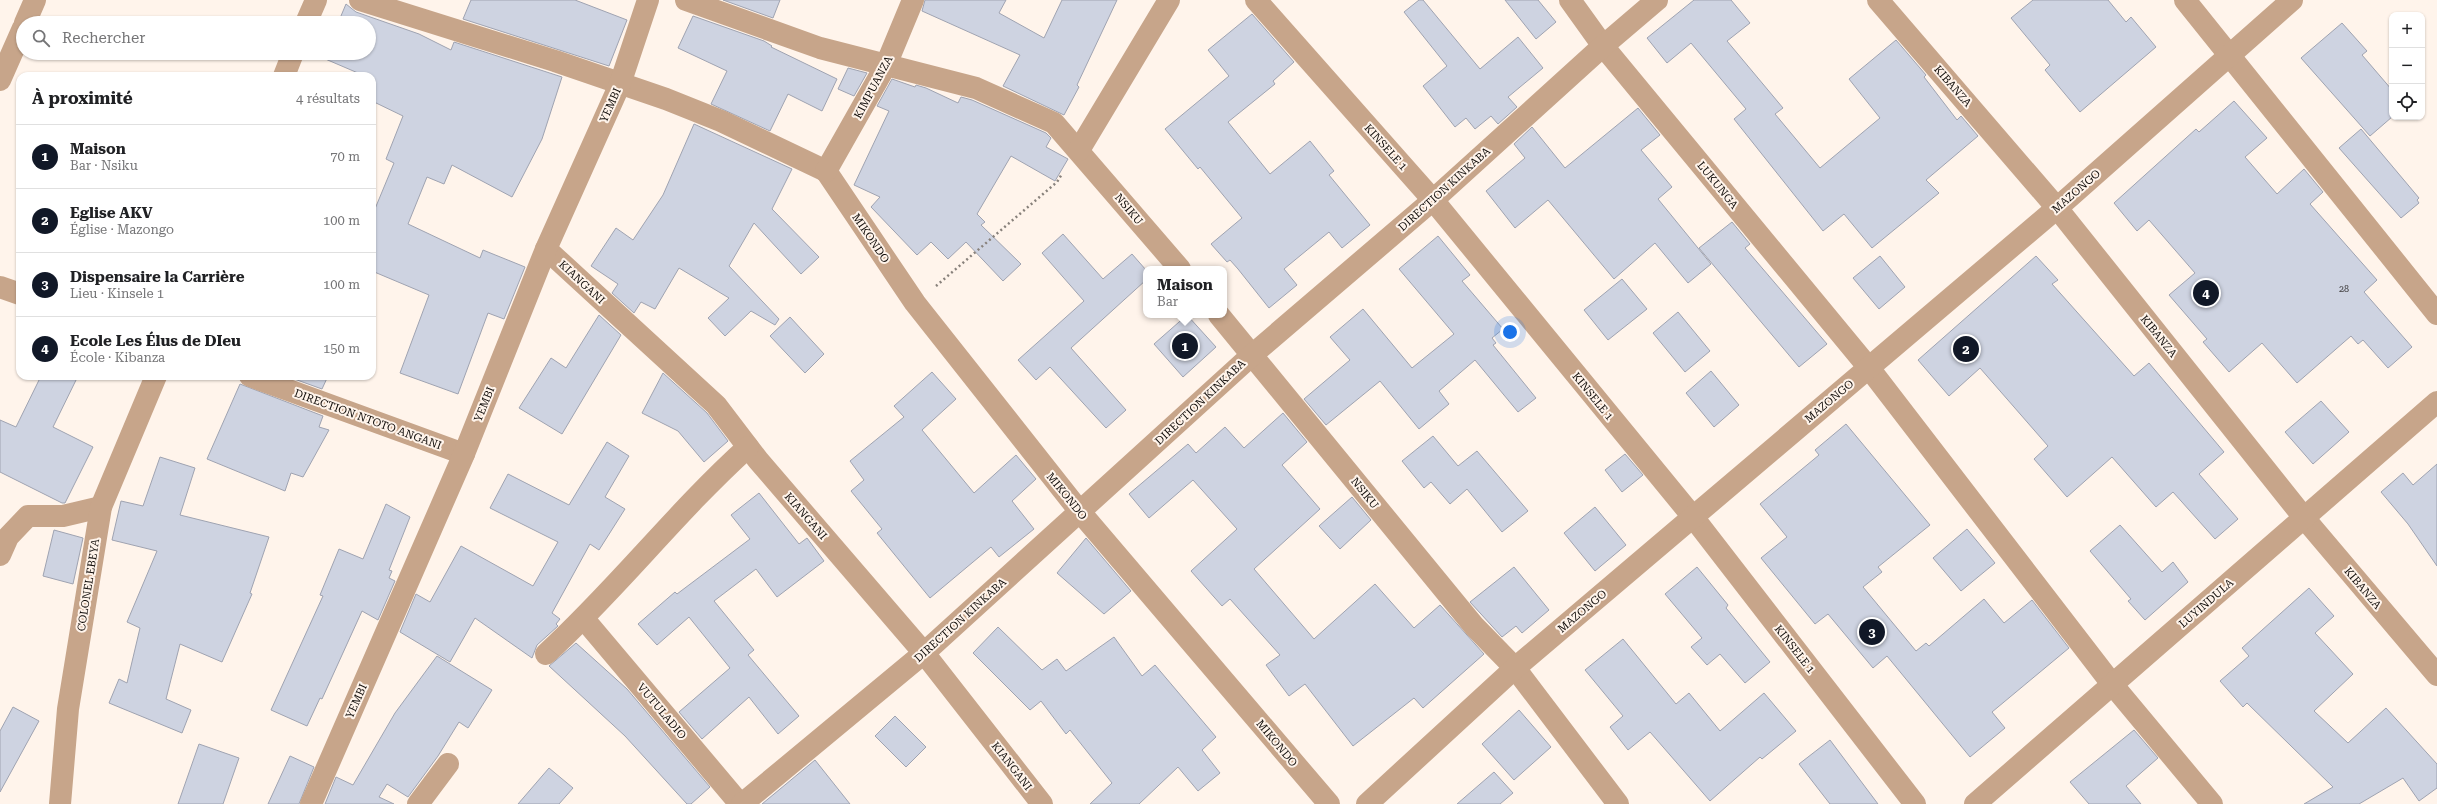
<!DOCTYPE html>
<html lang="fr">
<meta charset="utf-8">
<style>
body{margin:0;font-family:"Roboto Serif",serif;background:#f6f6f6;color:#202124}
.controls{position:absolute;right:12px;top:12px;display:grid;overflow:hidden;border-radius:8px;box-shadow:0 1px 3px #0004}
.controls button{width:36px;height:36px;display:grid;place-items:center;padding:0;border:0;border-bottom:1px solid #e0e0e0;background:#fff;color:#202124;font:20px sans-serif}
.you{position:absolute;left:1510px;top:332px;width:14px;height:14px;margin:-10px;border:3px solid #fff;border-radius:50%;background:#1a73e8;box-shadow:0 0 0 6px #1a73e833}
.badge{display:grid;place-items:center;width:26px;height:26px;border-radius:50%;background:#111827;color:#fff;font-size:13px;font-weight:700}
.pin{position:absolute;translate:-50% -50%;border:2px solid #fff;box-shadow:0 1px 4px #0006}
.popup{position:absolute;left:1143px;top:266px;width:84px;height:52px;box-sizing:border-box;display:grid;place-content:center;border-radius:8px;background:#fff;filter:drop-shadow(0 1px 3px #0005);font-size:13px;white-space:nowrap;color:#757577}
.popup b{font-size:15px;color:#202124}
.popup::after{content:'';position:absolute;left:50%;top:100%;margin-left:-8px;border:8px solid transparent;border-top-color:#fff}
.list{margin:0;padding:0;list-style:none}
h2{display:flex;justify-content:space-between;align-items:center;height:52px;margin:0;padding:0 16px;font-size:17px}
h2 small{font-size:13px;font-weight:400;color:#757577}
.list li{display:grid;grid-template-columns:26px 1fr auto;gap:12px;align-items:center;box-sizing:border-box;height:64px;padding:0 16px;border-top:1px solid #e0e0e0}
.list b{display:block;font-size:15px;white-space:nowrap}
.list p{margin:0;font-size:13px;white-space:nowrap;color:#757577}
.list em{font-size:13px;font-style:normal;color:#757577}
.icon{flex:none;width:22px;height:22px;fill:none;stroke:currentColor;stroke-width:2;stroke-linecap:round;stroke-linejoin:round}
.map{position:relative;flex:none;width:2437px;height:804px;overflow:hidden}
.search{position:absolute;background:#fff;box-shadow:0 1px 3px #0004;left:16px;top:16px;width:360px;height:44px;display:flex;align-items:center;gap:10px;box-sizing:border-box;padding:0 14px;border-radius:22px;color:#757577;font-size:15px}
.panel{position:absolute;background:#fff;box-shadow:0 1px 3px #0004;left:16px;top:72px;width:360px;height:308px;border-radius:12px}
.map>svg:first-child{display:block}
.building{fill:#ced3e1;stroke:#9fa3b1}
.lines{fill:none;stroke-linecap:round;stroke-linejoin:round}
.path{stroke:#88817b;stroke-width:2.5;stroke-dasharray:2 3;stroke-linecap:butt}
.minor{stroke:#c7a58a;stroke-width:22}
.labels{text-anchor:middle;stroke-width:4;stroke-linejoin:round;paint-order:stroke}
.number-label{font-size:9px;fill:#403e3f}
.street-label{font-size:11px;fill:#100c09;stroke:#fff4eb}
</style>
<div class="map">
<svg width="2437" height="804" viewBox="0 0 2437 804">
<rect width="100%" height="100%" fill="#fff4eb"/>
<g class="building">
<path d="M 471,0 L 575,0 L 627,20 L 609,66 L 463,19 Z"/>
<path d="M 723,0 L 780,0 L 773,18 Z"/>
<path d="M 925,0 L 1006,0 L 999,13 L 1044,38 L 1062,0 L 1117,0 L 1077,85 L 1079,87 L 1064,115 L 1003,86 L 1020,55 L 922,11 Z"/>
<path d="M 1419,0 L 1423,0 L 1480,69 L 1518,37 L 1543,68 L 1508,97 L 1517,107 L 1498,124 L 1491,116 L 1475,129 L 1466,118 L 1455,127 L 1423,86 L 1447,66 L 1404,12 Z"/>
<path d="M 1505,0 L 1538,0 L 1556,22 L 1536,39 Z"/>
<path d="M 1694,0 L 1731,0 L 1750,23 L 1727,41 L 1783,108 L 1775,114 L 1820,168 L 1880,118 L 1849,79 L 1896,40 L 1926,75 L 1924,77 L 1957,120 L 1961,116 L 1978,136 L 1926,180 L 1939,193 L 1872,248 L 1844,214 L 1823,231 L 1734,119 L 1746,109 L 1691,43 L 1667,63 L 1647,38 Z"/>
<path d="M 2033,0 L 2108,0 L 2126,22 L 2131,17 L 2156,47 L 2080,112 L 2045,70 L 2050,65 L 2011,18 Z"/>
<path d="M 346,4 L 356,12 L 419,34 L 451,50 L 454,42 L 562,77 L 542,139 L 512,197 L 452,165 L 444,184 L 427,177 L 408,224 L 480,258 L 483,250 L 525,267 L 504,319 L 488,313 L 458,394 L 400,373 L 429,295 L 372,271 L 372,216 L 394,163 L 386,159 L 403,116 L 372,101 L 372,76 L 365,76 L 323,58 L 326,53 L 369,53 L 369,23 L 338,23 Z"/>
<path d="M 1252,14 L 1294,62 L 1273,81 L 1275,84 L 1228,122 L 1270,174 L 1310,141 L 1334,171 L 1329,175 L 1370,225 L 1342,248 L 1329,232 L 1284,269 L 1297,285 L 1269,308 L 1238,269 L 1230,260 L 1227,262 L 1211,244 L 1242,218 L 1200,167 L 1198,169 L 1165,129 L 1229,76 L 1208,50 Z"/>
<path d="M 693,16 L 764,41 L 772,46 L 771,47 L 837,79 L 822,111 L 788,94 L 770,131 L 711,104 L 727,71 L 678,48 Z"/>
<path d="M 2342,23 L 2367,51 L 2362,55 L 2392,90 L 2392,117 L 2370,136 L 2301,58 Z"/>
<path d="M 848,68 L 867,73 L 854,96 L 838,89 Z"/>
<path d="M 892,79 L 915,87 L 916,85 L 926,88 L 958,103 L 961,97 L 972,100 L 1046,133 L 1051,138 L 1046,147 L 1068,159 L 1055,181 L 1011,156 L 977,214 L 985,222 L 981,225 L 1021,264 L 1003,281 L 966,242 L 948,259 L 931,242 L 917,255 L 871,207 L 880,197 L 854,185 L 889,111 L 877,106 Z"/>
<path d="M 2234,101 L 2267,138 L 2245,157 L 2277,194 L 2304,169 L 2323,192 L 2310,204 L 2377,280 L 2364,292 L 2412,347 L 2388,368 L 2363,340 L 2358,344 L 2351,336 L 2297,383 L 2262,343 L 2229,372 L 2203,342 L 2207,339 L 2169,295 L 2195,273 L 2149,220 L 2137,231 L 2114,203 L 2196,129 L 2199,132 Z"/>
<path d="M 1638,108 L 1660,135 L 1641,150 L 1672,187 L 1658,199 L 1711,264 L 1688,283 L 1655,243 L 1614,279 L 1548,200 L 1515,228 L 1486,191 L 1525,158 L 1514,144 L 1532,127 L 1565,168 Z"/>
<path d="M 694,124 L 792,169 L 772,209 L 819,257 L 801,274 L 754,223 L 729,266 L 779,319 L 775,325 L 751,311 L 725,336 L 708,318 L 729,298 L 679,268 L 655,309 L 641,302 L 634,313 L 612,293 L 618,284 L 591,266 L 616,228 L 633,240 L 663,195 Z"/>
<path d="M 2361,129 L 2419,198 L 2417,200 L 2419,203 L 2401,218 L 2339,148 Z"/>
<path d="M 1732,222 L 1750,244 L 1745,248 L 1827,344 L 1799,367 L 1699,248 Z"/>
<path d="M 1063,234 L 1103,279 L 1132,254 L 1146,270 L 1146,280 L 1071,348 L 1126,410 L 1106,428 L 1050,367 L 1036,380 L 1018,360 L 1084,301 L 1042,253 Z"/>
<path d="M 1438,236 L 1470,275 L 1462,281 L 1503,329 L 1492,338 L 1496,343 L 1493,345 L 1536,398 L 1518,412 L 1475,360 L 1439,391 L 1449,404 L 1419,429 L 1380,381 L 1326,425 L 1304,399 L 1350,360 L 1330,337 L 1363,309 L 1412,368 L 1454,334 L 1399,269 Z"/>
<path d="M 1880,256 L 1905,287 L 1879,309 L 1853,278 Z"/>
<path d="M 2036,256 L 2058,280 L 2052,284 L 2134,376 L 2149,363 L 2224,452 L 2199,474 L 2238,519 L 2215,539 L 2173,492 L 2156,507 L 2112,457 L 2067,497 L 2034,459 L 2048,446 L 1980,368 L 1949,396 L 1918,360 Z"/>
<path d="M 1622,279 L 1647,309 L 1608,340 L 1584,310 Z"/>
<path d="M 1678,312 L 1710,351 L 1685,372 L 1653,333 Z"/>
<path d="M 599,315 L 621,335 L 562,434 L 519,408 L 551,358 L 566,368 Z"/>
<path d="M 1187,315 L 1216,347 L 1183,377 L 1154,344 Z"/>
<path d="M 790,317 L 824,354 L 805,373 L 770,336 Z"/>
<path d="M 1711,371 L 1739,405 L 1714,427 L 1686,393 Z"/>
<path d="M 932,372 L 956,399 L 922,430 L 974,493 L 1016,455 L 1036,479 L 1012,501 L 1034,529 L 999,557 L 991,547 L 930,598 L 877,533 L 882,529 L 851,491 L 864,480 L 850,461 L 904,417 L 894,406 Z"/>
<path d="M 663,373 L 707,413 L 728,441 L 704,462 L 678,431 L 642,413 Z"/>
<path d="M 41,376 L 78,376 L 53,427 L 93,447 L 65,503 L 62,503 L 0,472 L 0,420 L 16,427 Z"/>
<path d="M 286,376 L 328,376 L 322,389 Z"/>
<path d="M 240,384 L 323,416 L 319,427 L 329,430 L 303,477 L 291,473 L 285,491 L 207,459 Z"/>
<path d="M 2321,401 L 2349,432 L 2313,464 L 2285,432 Z"/>
<path d="M 1283,413 L 1307,442 L 1282,465 L 1320,509 L 1254,569 L 1314,639 L 1375,584 L 1414,628 L 1440,605 L 1484,654 L 1423,708 L 1414,698 L 1353,746 L 1305,684 L 1289,696 L 1266,665 L 1280,655 L 1230,599 L 1222,606 L 1191,571 L 1237,529 L 1193,480 L 1149,518 L 1129,494 L 1188,444 L 1196,453 L 1225,427 L 1244,448 Z"/>
<path d="M 1846,424 L 1930,525 L 1878,567 L 1882,572 L 1863,587 L 1916,651 L 1926,643 L 1929,646 L 1984,599 L 2004,623 L 2032,600 L 2069,648 L 1992,712 L 2005,728 L 1970,757 L 1887,656 L 1873,668 L 1828,614 L 1815,624 L 1761,558 L 1787,537 L 1760,504 L 1819,455 L 1815,450 Z"/>
<path d="M 1433,436 L 1458,466 L 1477,451 L 1528,511 L 1502,532 L 1467,489 L 1450,504 L 1431,482 L 1424,488 L 1402,461 Z"/>
<path d="M 607,442 L 629,456 L 605,497 L 625,509 L 599,550 L 590,544 L 552,613 L 560,619 L 556,624 L 558,626 L 537,645 L 532,658 L 475,618 L 450,662 L 400,632 L 416,594 L 430,602 L 461,546 L 533,586 L 558,542 L 490,508 L 508,474 L 569,505 Z"/>
<path d="M 1625,454 L 1643,475 L 1622,492 L 1605,470 Z"/>
<path d="M 160,457 L 195,468 L 180,515 L 269,537 L 250,593 L 252,594 L 222,662 L 180,644 L 166,699 L 191,710 L 182,733 L 109,703 L 119,679 L 127,683 L 140,628 L 127,622 L 157,551 L 112,540 L 121,501 L 143,506 Z"/>
<path d="M 2437,464 L 2437,566 L 2408,524 L 2381,492 L 2403,473 L 2413,485 Z"/>
<path d="M 759,493 L 799,544 L 807,538 L 824,561 L 777,597 L 756,569 L 714,601 L 754,650 L 748,655 L 799,716 L 778,734 L 749,697 L 702,739 L 679,712 L 730,668 L 689,617 L 657,645 L 638,624 L 675,592 L 677,594 L 750,539 L 731,515 Z"/>
<path d="M 1352,497 L 1371,520 L 1340,549 L 1319,526 Z"/>
<path d="M 386,504 L 410,517 L 389,570 L 392,571 L 389,578 L 395,581 L 378,620 L 362,611 L 322,699 L 320,698 L 307,726 L 271,710 L 323,596 L 320,595 L 339,549 L 363,559 Z"/>
<path d="M 1595,507 L 1626,545 L 1595,571 L 1564,533 Z"/>
<path d="M 2120,525 L 2162,572 L 2173,562 L 2188,582 L 2145,620 L 2128,601 L 2131,599 L 2090,551 Z"/>
<path d="M 1967,529 L 1995,563 L 1961,591 L 1933,558 Z"/>
<path d="M 54,530 L 83,538 L 73,584 L 43,576 Z"/>
<path d="M 1086,538 L 1131,591 L 1104,614 L 1057,573 Z"/>
<path d="M 1514,567 L 1549,610 L 1522,633 L 1516,626 L 1502,637 L 1470,602 Z"/>
<path d="M 1697,567 L 1728,605 L 1726,608 L 1770,662 L 1745,683 L 1720,654 L 1707,665 L 1691,647 L 1702,638 L 1665,594 Z"/>
<path d="M 2309,588 L 2334,616 L 2315,633 L 2353,674 L 2314,711 L 2348,743 L 2386,708 L 2437,764 L 2437,788 L 2419,801 L 2403,778 L 2359,804 L 2304,804 L 2333,787 L 2247,703 L 2243,707 L 2220,681 L 2249,656 L 2242,648 Z"/>
<path d="M 998,627 L 1042,670 L 1057,659 L 1066,671 L 1114,637 L 1142,676 L 1155,665 L 1216,737 L 1202,750 L 1220,773 L 1198,791 L 1178,767 L 1139,804 L 1090,804 L 1112,783 L 1070,730 L 1066,734 L 1041,701 L 1030,710 L 973,653 Z"/>
<path d="M 1623,639 L 1676,704 L 1689,693 L 1720,731 L 1764,693 L 1796,731 L 1762,759 L 1760,757 L 1710,801 L 1650,732 L 1628,750 L 1610,727 L 1623,716 L 1585,670 Z"/>
<path d="M 576,643 L 627,689 L 710,787 L 691,804 L 687,804 L 625,736 L 549,666 Z"/>
<path d="M 437,656 L 492,690 L 468,728 L 459,722 L 438,756 L 408,797 L 387,784 L 379,797 L 394,804 L 325,804 L 336,777 L 353,785 L 395,713 Z"/>
<path d="M 13,707 L 39,721 L 0,792 L 0,731 Z"/>
<path d="M 1519,710 L 1551,747 L 1514,780 L 1482,744 Z"/>
<path d="M 895,716 L 926,747 L 906,767 L 875,736 Z"/>
<path d="M 2134,730 L 2158,758 L 2126,786 L 2141,804 L 2089,804 L 2070,782 Z"/>
<path d="M 1830,740 L 1878,804 L 1830,804 L 1799,764 Z"/>
<path d="M 199,744 L 239,758 L 223,804 L 178,804 Z"/>
<path d="M 290,756 L 314,767 L 299,804 L 268,804 Z"/>
<path d="M 815,760 L 850,804 L 762,804 Z"/>
<path d="M 549,768 L 573,788 L 559,804 L 518,804 Z"/>
<path d="M 1494,772 L 1513,793 L 1500,804 L 1457,804 Z"/>
</g>
<g class="lines">
<path class="path" d="M 936,286 L 1057,182 L 1062,174"/>
<g class="minor">
<path d="M 360,0 L 555,61 L 666,99 L 721,121 L 826,171"/>
<path d="M 686,0 L 820,48 L 976,88 L 1054,123 L 1180,269"/>
<path d="M 1256,0 L 1433,200 L 1693,517 L 1915,804"/>
<path d="M 1570,0 L 1603,46 L 1869,368 L 2112,684 L 2212,804"/>
<path d="M 1878,0 L 2057,208 L 2305,519 L 2437,675"/>
<path d="M 2185,0 L 2437,314"/>
<path d="M 25,23 L 35,0"/>
<path d="M 306,23 L 316,0"/>
<path d="M 284,76 L 293,53"/>
<path d="M 0,80 L 23,28"/>
<path d="M 1079,150 L 1169,0"/>
<path d="M 826,171 L 915,303 L 1081,513 L 1329,804"/>
<path d="M 826,171 L 886,65 L 913,0"/>
<path d="M 546,249 L 716,405 L 758,460 L 924,653 L 1042,804"/>
<path d="M 0,287 L 20,294"/>
<path d="M 1219,315 L 1474,626 L 1515,668 L 1618,804"/>
<path d="M 250,376 L 464,454"/>
<path d="M 0,555 L 8,537 L 28,516 L 63,516 L 101,507"/>
<path d="M 584,619 L 740,804"/>
<path d="M 546,654 C 617,589 676,512 748,447"/>
<path d="M 60,804 L 68,709 L 101,507 L 156,376"/>
<path d="M 311,804 L 464,454 L 546,249 L 620,84 L 648,0"/>
<path d="M 418,804 L 448,764"/>
<path d="M 742,804 L 924,653 L 1252,355 L 1433,200 L 1603,46 L 1657,0"/>
<path d="M 1367,804 L 1515,668 L 2057,208 L 2292,0"/>
<path d="M 1975,804 L 2437,402"/>
</g>
</g>
<g class="labels">
<g class="number-label">
<text x="2344" y="292">28</text>
</g>
<g class="street-label">
<text transform="translate(1953 86) rotate(49)" y="4">KIBANZA</text>
<text transform="translate(873 87) rotate(-62)" y="4">KIMPUANZA</text>
<text transform="translate(610 105) rotate(-66)" y="4">YEMBI</text>
<text transform="translate(1386 147) rotate(48)" y="4">KINSELE 1</text>
<text transform="translate(1718 185) rotate(51)" y="4">LUKUNGA</text>
<text transform="translate(1444 189) rotate(-42)" y="4">DIRECTION KINKABA</text>
<text transform="translate(2076 191) rotate(-41)" y="4">MAZONGO</text>
<text transform="translate(1129 209) rotate(50)" y="4">NSIKU</text>
<text transform="translate(871 238) rotate(56)" y="4">MIKONDO</text>
<text transform="translate(582 282) rotate(43)" y="4">KIANGANI</text>
<text transform="translate(2159 336) rotate(51)" y="4">KIBANZA</text>
<text transform="translate(1593 396) rotate(51)" y="4">KINSELE 1</text>
<text transform="translate(1829 401) rotate(-40)" y="4">MAZONGO</text>
<text transform="translate(1200 402) rotate(-43)" y="4">DIRECTION KINKABA</text>
<text transform="translate(484 404) rotate(-68)" y="4">YEMBI</text>
<text transform="translate(368 419) rotate(20)" y="4">DIRECTION NTOTO ANGANI</text>
<text transform="translate(1365 493) rotate(51)" y="4">NSIKU</text>
<text transform="translate(1067 496) rotate(51)" y="4">MIKONDO</text>
<text transform="translate(806 516) rotate(49)" y="4">KIANGANI</text>
<text transform="translate(88 585) rotate(-81)" y="4">COLONEL EBEYA</text>
<text transform="translate(2363 588) rotate(50)" y="4">KIBANZA</text>
<text transform="translate(2206 603) rotate(-41)" y="4">LUYINDULA</text>
<text transform="translate(1582 611) rotate(-40)" y="4">MAZONGO</text>
<text transform="translate(960 620) rotate(-42)" y="4">DIRECTION KINKABA</text>
<text transform="translate(1795 649) rotate(52)" y="4">KINSELE 1</text>
<text transform="translate(356 701) rotate(-66)" y="4">YEMBI</text>
<text transform="translate(662 711) rotate(50)" y="4">VUTULADIO</text>
<text transform="translate(1277 743) rotate(50)" y="4">MIKONDO</text>
<text transform="translate(1012 766) rotate(52)" y="4">KIANGANI</text>
</g>
</g>
</svg>
<div class="controls">
<button>+</button>
<button>−</button>
<button><svg class="icon" aria-label="locate" viewBox="0 0 24 24"><circle cx="12" cy="12" r="6"/><path d="M12 2v4M12 18v4M2 12h4M18 12h4"/></svg></button>
</div>
<div class="you"></div>
<div class="pin badge" style="left:1185px;top:346px">1</div>
<div class="popup"><b>Maison</b>Bar</div>
<div class="pin badge" style="left:1966px;top:349px">2</div>
<div class="pin badge" style="left:1872px;top:632px">3</div>
<div class="pin badge" style="left:2206px;top:293px">4</div>
<div class="search"><svg class="icon" aria-label="search" viewBox="0 0 24 24"><circle cx="10" cy="10" r="6"/><path d="M15 15l6 6"/></svg>Rechercher</div>
<section class="panel">
<h2>À proximité<small>4 résultats</small></h2>
<ul class="list">
<li><span class="badge">1</span><div><b>Maison</b><p>Bar · Nsiku</p></div><em>70 m</em></li>
<li><span class="badge">2</span><div><b>Eglise AKV</b><p>Église · Mazongo</p></div><em>100 m</em></li>
<li><span class="badge">3</span><div><b>Dispensaire la Carrière</b><p>Lieu · Kinsele 1</p></div><em>100 m</em></li>
<li><span class="badge">4</span><div><b>Ecole Les Élus de DIeu</b><p>École · Kibanza</p></div><em>150 m</em></li>
</ul>
</section>
</div>
